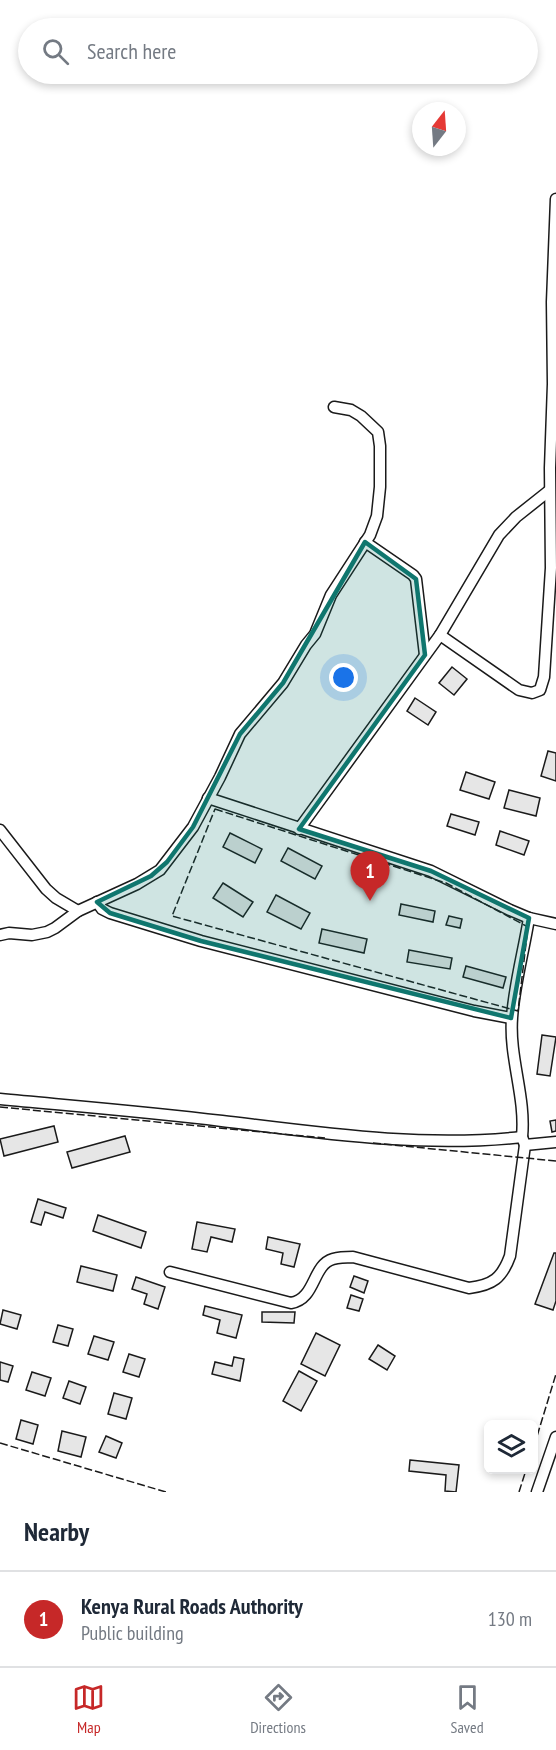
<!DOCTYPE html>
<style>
body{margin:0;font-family:"PT Sans Narrow",sans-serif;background:#f2f2f3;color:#1f2937}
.controls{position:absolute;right:18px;bottom:18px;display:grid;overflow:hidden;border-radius:9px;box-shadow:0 3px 9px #0003}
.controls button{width:54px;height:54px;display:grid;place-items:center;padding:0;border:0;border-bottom:2px solid #e0e1e3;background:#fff;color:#1f2937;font:30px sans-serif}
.compass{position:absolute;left:412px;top:102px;width:54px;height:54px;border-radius:50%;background:#fff;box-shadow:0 3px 9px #0003;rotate:17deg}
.you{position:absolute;left:344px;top:678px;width:21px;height:21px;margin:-15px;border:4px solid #fff;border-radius:50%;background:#1a73e8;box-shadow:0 0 0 9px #1a73e833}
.badge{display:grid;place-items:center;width:39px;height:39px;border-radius:50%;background:#c62828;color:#fff;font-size:20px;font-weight:700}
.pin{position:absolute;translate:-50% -50px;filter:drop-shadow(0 2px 3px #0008)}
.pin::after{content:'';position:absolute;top:32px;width:21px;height:18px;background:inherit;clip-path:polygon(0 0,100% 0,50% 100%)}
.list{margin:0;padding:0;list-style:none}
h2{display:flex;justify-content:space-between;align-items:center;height:78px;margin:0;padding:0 24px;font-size:26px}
h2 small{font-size:20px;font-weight:400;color:#747a83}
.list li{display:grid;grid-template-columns:39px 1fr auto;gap:18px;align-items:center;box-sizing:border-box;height:96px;padding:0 24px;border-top:2px solid #e0e1e3}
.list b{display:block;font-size:22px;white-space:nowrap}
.list p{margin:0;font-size:20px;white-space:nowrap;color:#747a83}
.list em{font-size:20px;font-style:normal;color:#747a83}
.icon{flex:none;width:33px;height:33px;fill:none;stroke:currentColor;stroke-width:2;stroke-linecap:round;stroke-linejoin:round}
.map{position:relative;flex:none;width:556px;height:1492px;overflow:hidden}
.search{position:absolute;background:#fff;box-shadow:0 3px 9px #0003;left:18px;right:18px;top:18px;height:66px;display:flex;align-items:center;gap:15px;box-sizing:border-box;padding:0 21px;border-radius:33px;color:#747a83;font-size:22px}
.sheet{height:174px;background:#fff}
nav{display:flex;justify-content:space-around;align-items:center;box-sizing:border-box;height:84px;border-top:2px solid #e0e1e3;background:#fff;font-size:16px;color:#747a83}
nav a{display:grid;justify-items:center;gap:3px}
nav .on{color:#c62828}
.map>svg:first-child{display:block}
.building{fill:#e6e6e6;stroke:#1a1a1a;stroke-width:1.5}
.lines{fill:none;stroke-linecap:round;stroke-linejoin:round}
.street-casing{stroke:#1a1a1a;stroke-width:13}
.street{stroke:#fff;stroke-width:10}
.fence{stroke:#1a1a1a;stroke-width:1.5;stroke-dasharray:8 3;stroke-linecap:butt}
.marked{fill:#0f766e;fill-opacity:0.2;stroke:#0f766e;stroke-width:4.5;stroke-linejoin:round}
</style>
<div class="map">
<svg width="556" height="1492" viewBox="0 0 556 1492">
<rect width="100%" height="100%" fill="#fff"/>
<g class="building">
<path d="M 452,667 L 467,679 L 454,695 L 439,683 Z"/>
<path d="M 415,698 L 436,712 L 428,725 L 407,711 Z"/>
<path d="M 548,751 L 556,753 L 556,781 L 541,776 Z"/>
<path d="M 466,772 L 495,782 L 489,799 L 460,790 Z"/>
<path d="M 509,790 L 540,798 L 536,816 L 504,808 Z"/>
<path d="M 451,814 L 479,822 L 475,835 L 447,826 Z"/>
<path d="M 500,831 L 529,841 L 524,855 L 496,845 Z"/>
<path d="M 230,833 L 262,849 L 255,863 L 223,847 Z"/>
<path d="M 288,848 L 322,866 L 315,879 L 281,861 Z"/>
<path d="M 223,883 L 253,902 L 243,917 L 213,898 Z"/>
<path d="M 276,895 L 310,913 L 301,929 L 267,912 Z"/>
<path d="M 401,904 L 435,911 L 433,922 L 399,915 Z"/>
<path d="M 449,916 L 462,919 L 460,928 L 446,925 Z"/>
<path d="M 322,929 L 367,939 L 364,953 L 319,943 Z"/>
<path d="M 409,950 L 452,958 L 450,969 L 407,962 Z"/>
<path d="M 466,966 L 506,977 L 503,988 L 463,977 Z"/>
<path d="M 542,1035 L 556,1037 L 550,1076 L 537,1074 Z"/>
<path d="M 556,1120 L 556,1131 L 552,1132 L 550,1121 Z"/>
<path d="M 54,1126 L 58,1142 L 4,1156 L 0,1139 Z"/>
<path d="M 125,1136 L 130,1152 L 72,1168 L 67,1152 Z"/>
<path d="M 38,1199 L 66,1208 L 63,1218 L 45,1212 L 41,1225 L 31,1222 Z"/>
<path d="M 98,1215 L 146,1232 L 141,1248 L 93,1231 Z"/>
<path d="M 197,1222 L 235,1229 L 232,1242 L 211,1237 L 207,1252 L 192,1249 Z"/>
<path d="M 268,1237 L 300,1244 L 294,1267 L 281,1264 L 283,1253 L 266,1249 Z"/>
<path d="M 554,1253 L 556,1253 L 556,1301 L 553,1310 L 535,1304 Z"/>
<path d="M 81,1266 L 117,1275 L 113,1291 L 77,1282 Z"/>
<path d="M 354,1276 L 368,1281 L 364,1293 L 350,1287 Z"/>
<path d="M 136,1277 L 165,1287 L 158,1309 L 144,1304 L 147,1294 L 132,1289 Z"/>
<path d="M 351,1295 L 363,1299 L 359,1311 L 347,1308 Z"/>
<path d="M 205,1306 L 242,1315 L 236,1338 L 217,1333 L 220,1320 L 203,1315 Z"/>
<path d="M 3,1310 L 21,1315 L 17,1329 L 0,1324 Z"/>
<path d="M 262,1312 L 295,1312 L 294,1323 L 262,1322 Z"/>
<path d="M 58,1325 L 73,1329 L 68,1346 L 53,1342 Z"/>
<path d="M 316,1333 L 340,1345 L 325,1376 L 301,1364 Z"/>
<path d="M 94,1336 L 114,1342 L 108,1360 L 88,1354 Z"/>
<path d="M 378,1345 L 395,1356 L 387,1370 L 369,1359 Z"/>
<path d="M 129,1354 L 145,1359 L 139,1377 L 123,1372 Z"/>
<path d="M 234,1357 L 244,1359 L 240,1381 L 212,1374 L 215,1362 L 232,1366 Z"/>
<path d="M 0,1362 L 13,1366 L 8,1382 L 0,1380 Z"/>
<path d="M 299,1371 L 317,1381 L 301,1411 L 283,1401 Z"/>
<path d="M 32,1372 L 51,1378 L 45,1396 L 26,1390 Z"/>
<path d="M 69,1381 L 86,1387 L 80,1404 L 63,1398 Z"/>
<path d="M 114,1393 L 132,1398 L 126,1419 L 108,1414 Z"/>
<path d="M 21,1420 L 38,1425 L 33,1444 L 16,1439 Z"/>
<path d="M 62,1431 L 86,1437 L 81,1457 L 58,1451 Z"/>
<path d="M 106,1436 L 122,1443 L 116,1458 L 99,1452 Z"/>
<path d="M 410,1460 L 459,1465 L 456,1492 L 445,1491 L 446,1475 L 409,1471 Z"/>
</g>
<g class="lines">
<defs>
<g id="street">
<path d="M 365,542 L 413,575 L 416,579 L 425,655"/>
<path d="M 440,635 L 519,690 L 532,693 L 540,690 L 544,677 L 551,568 L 550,468 L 553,384 L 552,302 L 556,199"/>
<path d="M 208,798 L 431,871 L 510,910 L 529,918 L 556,924"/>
<path d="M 299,829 L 440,635 L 499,535 L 516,517 L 550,490"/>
<path d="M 0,830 L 46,889 L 56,898 L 78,911"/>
<path d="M 97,902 L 102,909 L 110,913 L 201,941 L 474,1011 L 511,1018"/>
<path d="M 0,935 L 9,933 L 32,935 L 47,932 L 55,928 L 78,911 L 137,884 L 160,870 L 193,827 L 220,777 L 240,734 L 283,683 L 306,645 L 315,634 L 331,595 L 370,535 L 377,516 L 380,487 L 380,446 L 378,432 L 361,416 L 351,410 L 334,407"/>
<path d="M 0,1099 C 74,1106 148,1112 222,1121 C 322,1133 422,1148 522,1137 L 525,1145 L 556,1142"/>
<path d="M 522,1137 C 526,1097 509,1058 512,1018 C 514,986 524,950 529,918"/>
<path d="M 170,1272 L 291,1303 C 316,1299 312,1265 333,1259 C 340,1257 347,1257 353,1257 L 469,1288 C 493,1285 502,1278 510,1256 L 525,1145"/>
<path d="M 537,1492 L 556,1437"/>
</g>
</defs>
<use href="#street" class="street-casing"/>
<use href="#street" class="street"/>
<g class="fence">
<path d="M 215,809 L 446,883 L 528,927 L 518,1011 L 172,916 Z"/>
<path d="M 0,1107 L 325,1138"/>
<path d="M 373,1143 L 556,1161"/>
<path d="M 0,1443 L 166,1492"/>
<path d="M 534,1446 L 556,1374"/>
<path d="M 519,1492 L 526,1470"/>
</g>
</g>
<path class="marked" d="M 365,542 L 416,579 L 425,655 L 299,829 L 431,871 L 529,918 L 511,1018 L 201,941 L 110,913 L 97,902 L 151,876 L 167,862 L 193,827 L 240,734 L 283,683 Z"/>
</svg>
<div class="controls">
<button><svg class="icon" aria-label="layers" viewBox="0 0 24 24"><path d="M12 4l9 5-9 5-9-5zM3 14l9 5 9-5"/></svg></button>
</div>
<svg class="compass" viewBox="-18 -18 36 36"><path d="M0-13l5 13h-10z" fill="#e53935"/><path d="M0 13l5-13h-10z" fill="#747a83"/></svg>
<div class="you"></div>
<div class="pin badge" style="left:370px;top:901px">1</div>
<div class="search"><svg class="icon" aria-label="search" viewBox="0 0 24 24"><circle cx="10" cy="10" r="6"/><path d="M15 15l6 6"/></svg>Search here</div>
</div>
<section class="sheet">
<h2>Nearby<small></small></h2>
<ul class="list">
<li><span class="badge">1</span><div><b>Kenya Rural Roads Authority</b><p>Public building</p></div><em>130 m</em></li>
</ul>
</section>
<nav>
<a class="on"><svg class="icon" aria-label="map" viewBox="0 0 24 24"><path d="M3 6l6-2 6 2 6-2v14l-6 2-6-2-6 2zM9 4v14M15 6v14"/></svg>Map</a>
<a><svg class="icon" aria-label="directions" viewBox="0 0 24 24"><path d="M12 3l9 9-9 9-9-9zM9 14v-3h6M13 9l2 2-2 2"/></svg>Directions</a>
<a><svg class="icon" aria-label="saved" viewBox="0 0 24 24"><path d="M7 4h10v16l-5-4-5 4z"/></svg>Saved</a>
</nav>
